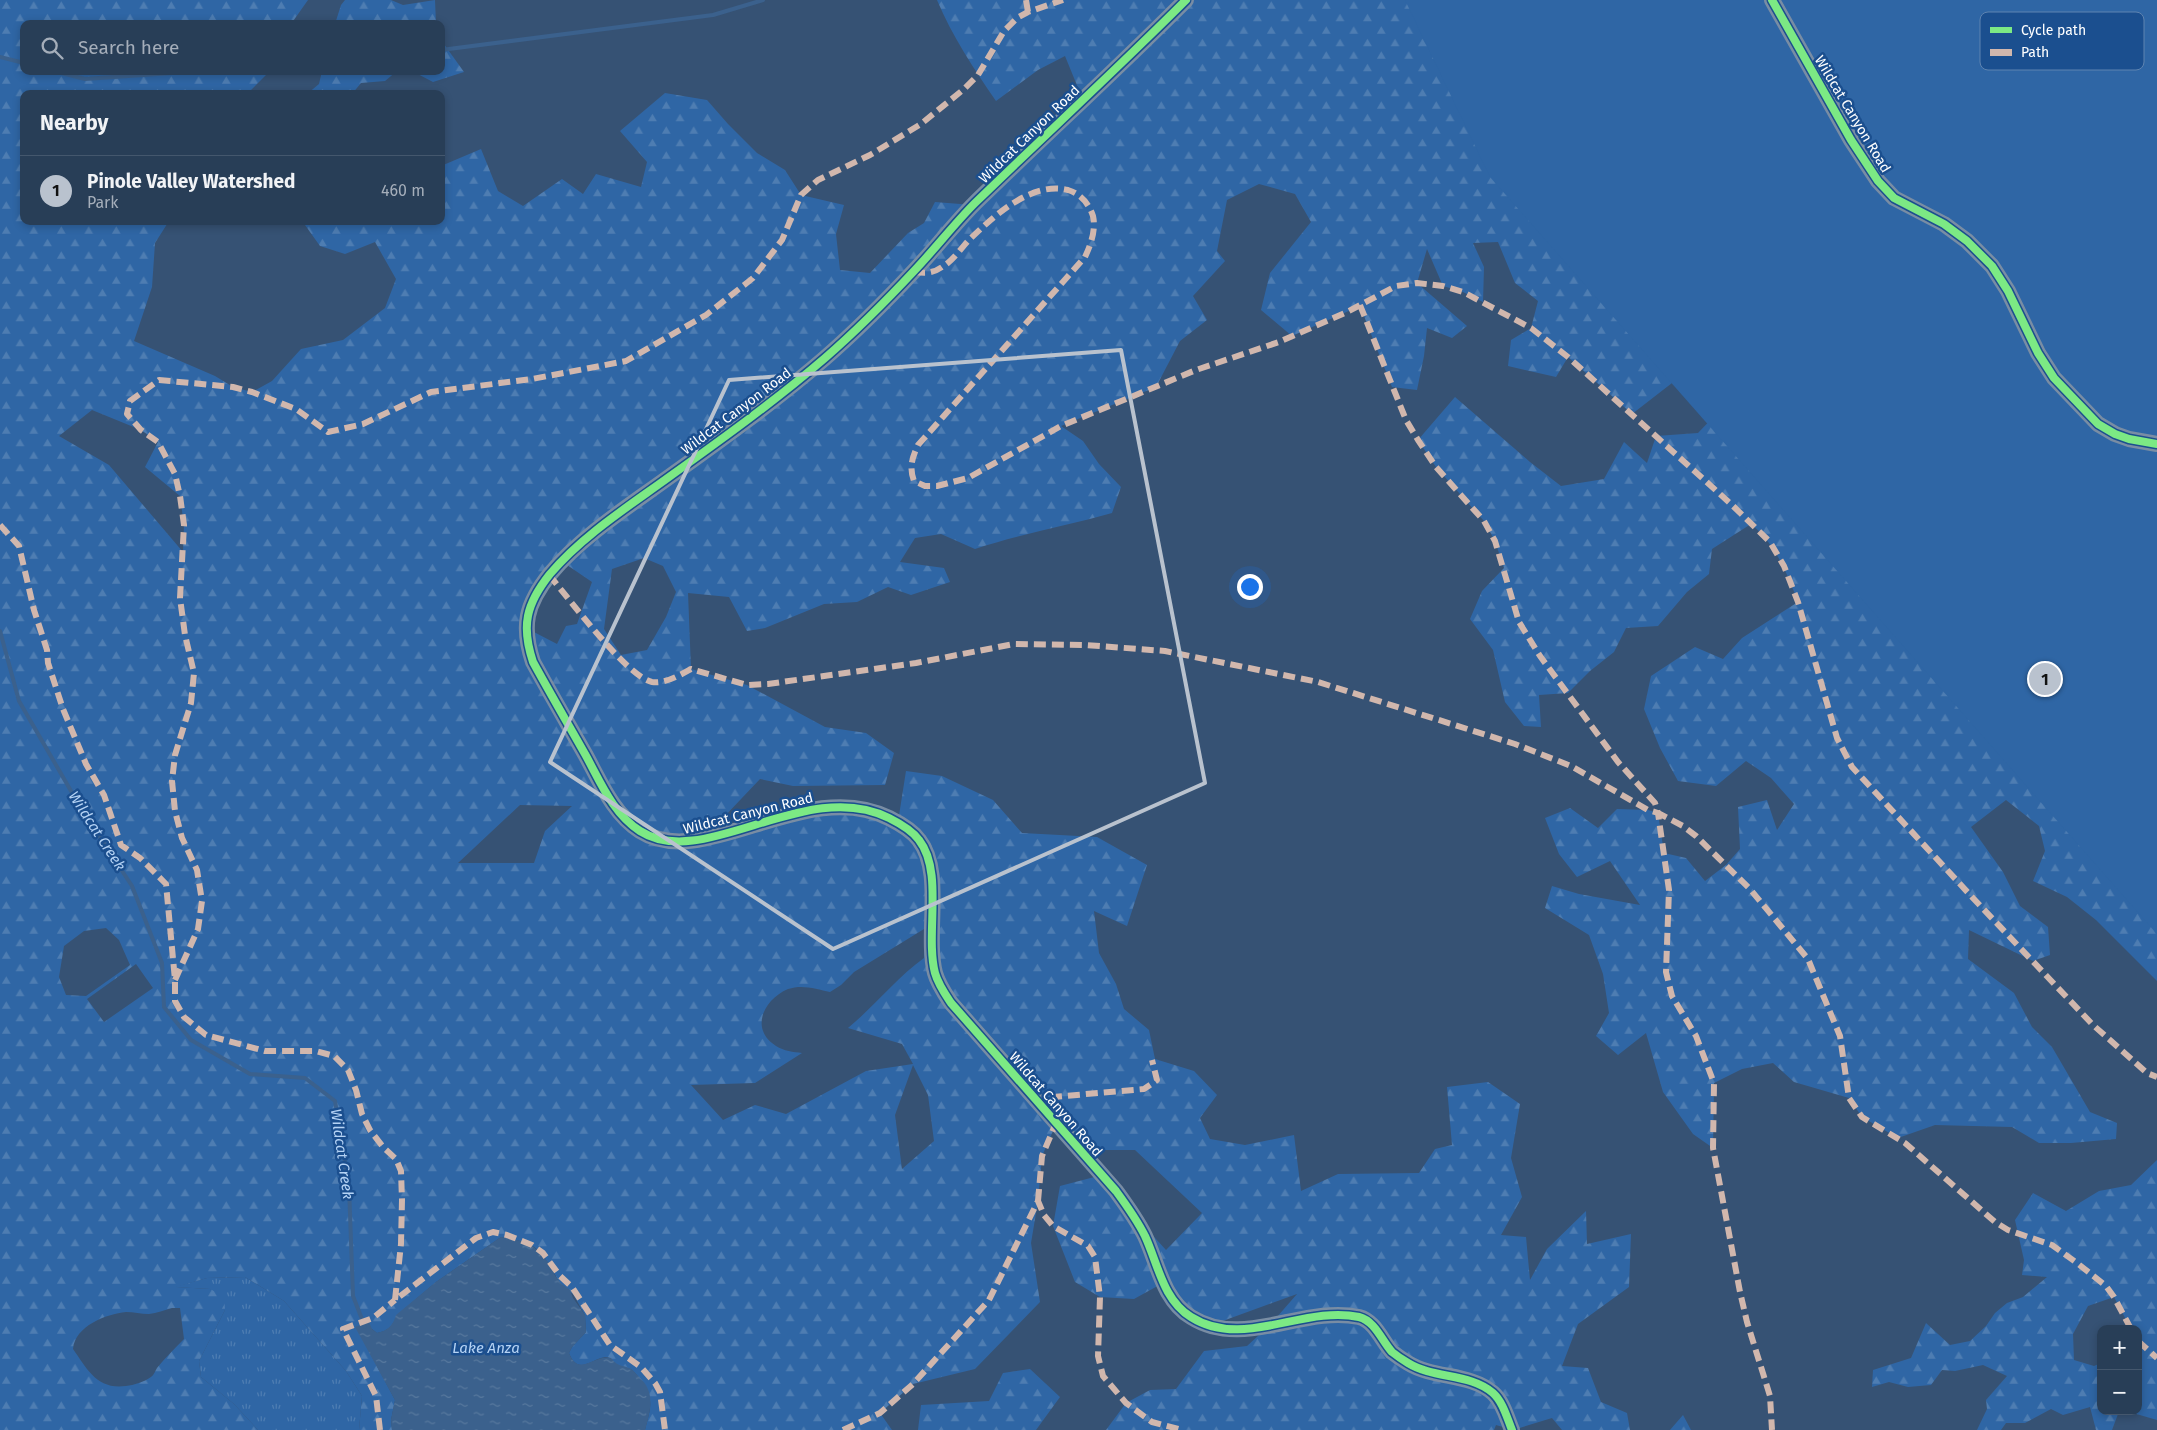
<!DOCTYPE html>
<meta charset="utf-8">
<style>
body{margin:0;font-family:"Fira Sans",sans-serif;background:#30455d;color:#f1f3f6}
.controls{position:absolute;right:15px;bottom:15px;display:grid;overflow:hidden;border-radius:10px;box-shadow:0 2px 8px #0003}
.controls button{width:45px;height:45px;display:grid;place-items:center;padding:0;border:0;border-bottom:1px solid #44576d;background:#283e57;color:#f1f3f6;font:25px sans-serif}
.you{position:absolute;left:1249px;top:586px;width:18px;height:18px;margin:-12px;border:4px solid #fff;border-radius:50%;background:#1a73e8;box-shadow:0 0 0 8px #1a73e833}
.badge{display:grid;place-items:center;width:32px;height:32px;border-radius:50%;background:#b9c2ce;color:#111;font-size:16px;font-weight:700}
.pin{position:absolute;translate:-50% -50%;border:2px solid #fff;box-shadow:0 1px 5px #0006}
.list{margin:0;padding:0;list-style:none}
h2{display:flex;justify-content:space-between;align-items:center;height:65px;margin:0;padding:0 20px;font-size:21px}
h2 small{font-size:16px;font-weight:400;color:#a5aeba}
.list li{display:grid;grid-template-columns:32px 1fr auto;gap:15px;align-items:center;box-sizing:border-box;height:70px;padding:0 20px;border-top:1px solid #44576d}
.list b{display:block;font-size:19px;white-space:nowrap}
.list p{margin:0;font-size:16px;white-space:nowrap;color:#a5aeba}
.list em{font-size:16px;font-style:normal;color:#a5aeba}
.icon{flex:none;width:28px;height:28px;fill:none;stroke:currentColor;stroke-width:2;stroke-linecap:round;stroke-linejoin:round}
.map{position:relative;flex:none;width:2157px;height:1430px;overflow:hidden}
.search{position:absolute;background:#283e57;box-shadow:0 2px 8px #0003;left:20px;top:20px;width:425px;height:55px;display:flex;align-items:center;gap:12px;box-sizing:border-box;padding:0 18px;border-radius:10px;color:#a5aeba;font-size:19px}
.panel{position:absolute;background:#283e57;box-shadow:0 2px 8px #0003;left:20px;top:90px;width:425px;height:135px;border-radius:10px}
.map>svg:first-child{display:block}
.grass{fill:url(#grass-tufts)}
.forest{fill:url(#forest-firs);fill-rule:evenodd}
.park{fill:#2f66a5}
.water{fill:url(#water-ripples)}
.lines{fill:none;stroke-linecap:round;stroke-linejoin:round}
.stream{stroke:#3b618d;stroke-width:4}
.secondary{stroke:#798da4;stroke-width:16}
.quiet{stroke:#d1b7ad;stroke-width:6;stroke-dasharray:12 6;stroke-linecap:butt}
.cycleway-casing{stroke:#1b4f8f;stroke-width:11}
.cycleway{stroke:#7ce984;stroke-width:8}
.marked{fill:none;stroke:#b9c2ce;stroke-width:4;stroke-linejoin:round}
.labels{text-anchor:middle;stroke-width:5;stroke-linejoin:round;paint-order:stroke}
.street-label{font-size:14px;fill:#fff;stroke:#1b4f8f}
.water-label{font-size:15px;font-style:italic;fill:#b5d3f5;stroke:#1b4f8f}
.key{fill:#1b4f8f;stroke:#5f84b1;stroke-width:1}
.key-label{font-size:14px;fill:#fff}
</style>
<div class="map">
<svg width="2157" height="1430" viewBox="0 0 2157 1430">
<defs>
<pattern id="grass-tufts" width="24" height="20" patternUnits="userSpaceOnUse" patternTransform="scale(1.25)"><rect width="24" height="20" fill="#2f66a5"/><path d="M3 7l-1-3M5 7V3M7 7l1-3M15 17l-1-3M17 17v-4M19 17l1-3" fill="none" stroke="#4e7db2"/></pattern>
<pattern id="forest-firs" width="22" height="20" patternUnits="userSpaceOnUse" patternTransform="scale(1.25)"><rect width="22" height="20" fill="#2f66a5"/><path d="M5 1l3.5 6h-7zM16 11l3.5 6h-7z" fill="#4e7db2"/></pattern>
<pattern id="water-ripples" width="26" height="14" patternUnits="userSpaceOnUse" patternTransform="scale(1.25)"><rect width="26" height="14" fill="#3b618d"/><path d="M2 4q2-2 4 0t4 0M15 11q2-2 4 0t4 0" fill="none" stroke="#58799e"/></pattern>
</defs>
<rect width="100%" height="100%" fill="#365274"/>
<path class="grass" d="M 245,1277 L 284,1301 L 346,1371 L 362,1396 L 359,1430 L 258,1430 L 234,1404 L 201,1377 L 199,1361 L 225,1310 L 210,1289 L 174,1287 L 207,1278 Z"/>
<g class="forest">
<path d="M 0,0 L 308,0 L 291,24 L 24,24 L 24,71 L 270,71 L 247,94 L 24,94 L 24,221 L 169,221 L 155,243 L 152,287 L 134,341 L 215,376 L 233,387 L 252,392 L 272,381 L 301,349 L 343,340 L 385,308 L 396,279 L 375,242 L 345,254 L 320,246 L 305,225 L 283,221 L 441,221 L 441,166 L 481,149 L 498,191 L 523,206 L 562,179 L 583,194 L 596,174 L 641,187 L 647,162 L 620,131 L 665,93 L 707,100 L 728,124 L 757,153 L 785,170 L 801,195 L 844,205 L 836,234 L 840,270 L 870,273 L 908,233 L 924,223 L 935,202 L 973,205 L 1083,100 L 1065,56 L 1038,70 L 996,101 C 974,69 952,36 937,0 L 1448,0 L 2157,113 L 2157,981 L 2096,920 L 2067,897 L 2033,881 L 2045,851 L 2039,826 L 2006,800 L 1971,827 L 2003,872 L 2020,906 L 2048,927 L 2050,955 L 2033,961 L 1969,930 L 1968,959 L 2014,993 L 2032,1027 L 2052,1047 L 2090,1112 L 2117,1123 L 2116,1139 L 2071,1143 L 2039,1143 L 2012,1127 L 1935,1125 L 1898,1138 L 1862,1117 L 1849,1098 L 1794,1082 L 1773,1063 L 1742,1069 L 1714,1083 L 1713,1148 L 1693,1134 L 1663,1092 L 1646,1033 L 1618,1055 L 1596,1036 L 1609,1013 L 1603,974 L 1589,935 L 1545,908 L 1552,886 L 1579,894 L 1640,905 L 1610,861 L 1577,877 L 1559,854 L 1545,818 L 1570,808 L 1598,828 L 1617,809 L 1648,810 L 1658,813 L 1664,853 L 1686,858 L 1705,881 L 1726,865 L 1740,849 L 1738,807 L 1767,800 L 1777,830 L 1794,804 L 1771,778 L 1746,761 L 1716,786 L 1678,781 L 1660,748 L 1644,709 L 1651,676 L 1695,647 L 1723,659 L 1742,638 L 1798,602 C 1786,571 1776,545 1751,524 L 1712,549 L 1709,574 L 1687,592 L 1658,626 L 1626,628 L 1614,652 L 1590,671 L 1568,693 L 1539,695 L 1541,727 L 1524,726 L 1505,702 L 1493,650 L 1470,619 L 1482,591 L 1504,568 L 1495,541 L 1484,521 L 1436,467 L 1418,440 L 1455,397 L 1530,462 L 1561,486 L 1604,479 L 1624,442 L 1647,463 L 1656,436 L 1698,433 L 1742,387 L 1654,339 L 1672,383 L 1632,414 L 1568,357 L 1556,377 L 1508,366 L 1511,340 L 1531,328 L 1538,301 L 1515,283 L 1498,242 L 1473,243 L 1484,267 L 1483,302 L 1463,292 L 1443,286 L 1427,249 L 1417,283 L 1467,326 L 1452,338 L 1427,328 L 1424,356 L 1417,390 L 1392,387 L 1360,306 L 1292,336 L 1261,310 L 1270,273 L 1311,222 L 1295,194 L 1259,184 L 1227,200 L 1217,251 L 1225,261 L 1193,296 L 1207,320 L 1180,341 L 1156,387 L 1061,426 L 1083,441 L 1099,464 L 1121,487 L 1112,513 C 1066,526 1020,534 975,549 L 941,534 L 915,538 L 900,562 L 944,568 L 950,582 L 911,595 L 888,587 L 857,602 L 824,604 L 765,628 L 747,631 L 729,597 L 688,593 L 691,669 L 747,685 L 825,727 L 866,733 L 894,753 L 885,785 L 793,786 L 760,779 L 704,838 L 809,809 L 898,822 L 906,771 L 942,776 L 993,800 L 1022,833 L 1097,837 L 1147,865 L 1127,926 L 1094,911 L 1099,953 L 1116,984 L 1124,1009 L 1149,1030 L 1155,1059 L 1194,1071 L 1217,1095 L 1200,1118 L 1210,1139 L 1245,1145 L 1294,1135 L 1301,1191 L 1338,1174 L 1419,1173 L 1435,1149 L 1452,1145 L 1447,1087 L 1488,1082 L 1520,1104 L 1511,1158 L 1522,1197 L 1501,1235 L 1526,1237 L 1530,1280 L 1547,1249 L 1586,1211 L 1587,1244 L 1631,1234 L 1629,1287 L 1578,1324 L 1562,1366 L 1588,1368 L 1601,1402 L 1627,1413 L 1630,1430 L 1562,1430 L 1552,1418 L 1513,1430 L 1496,1425 L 1494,1430 L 1106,1430 L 1126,1403 L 1150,1390 L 1176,1389 L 1204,1351 L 1247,1346 L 1270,1325 L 1297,1294 L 1209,1326 L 1163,1283 L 1134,1299 L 1100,1297 L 1075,1282 L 1053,1226 L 1060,1186 L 1102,1175 L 1134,1215 L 1166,1250 L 1202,1213 L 1135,1150 L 1079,1150 L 1056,1124 L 1042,1156 L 1038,1201 L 1031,1243 L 1040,1302 L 975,1369 L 913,1384 L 880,1413 L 892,1430 L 645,1430 C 650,1410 655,1400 642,1382 C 639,1378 636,1373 632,1370 C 628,1367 622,1368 617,1365 C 613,1363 611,1356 605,1357 C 591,1359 578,1376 569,1353 L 572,1347 L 586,1332 L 585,1315 L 573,1294 L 560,1283 L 542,1253 L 533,1246 L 528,1247 L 521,1241 L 501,1237 L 436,1282 L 397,1315 C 393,1326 388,1331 377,1333 L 372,1329 L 356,1327 L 395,1400 L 391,1420 L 392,1430 L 359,1430 L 362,1396 L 346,1371 L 284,1301 L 245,1277 L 207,1278 L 176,1287 L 210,1289 L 224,1296 L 225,1310 L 199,1361 L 201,1377 L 234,1404 L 258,1430 L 0,1430 ZM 92,410 L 141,430 L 158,442 L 145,467 L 180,496 L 184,525 L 183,552 L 109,465 L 59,436 ZM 644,558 L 663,566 L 676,592 L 666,617 L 647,650 L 621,655 L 604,629 L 612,569 ZM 567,565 L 592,582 L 577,624 L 566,626 L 557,644 L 530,630 L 541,598 ZM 520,805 L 572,806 L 545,831 L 534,863 L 458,863 ZM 106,928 L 119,940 L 130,965 L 86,996 L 66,995 L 59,977 L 64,946 L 84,931 ZM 924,929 L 924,958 C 896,978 875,1006 848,1028 L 902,1044 L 913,1064 L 866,1071 L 786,1114 L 755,1105 L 723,1120 L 691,1085 L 755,1083 L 802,1053 C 793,1052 784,1051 776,1046 C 749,1029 764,999 788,989 C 802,984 817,989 830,992 L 841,985 L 854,972 ZM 136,964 L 153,988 L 104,1022 L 87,999 ZM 913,1065 L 928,1095 L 934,1141 L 902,1169 L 895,1115 ZM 172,1308 L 180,1308 L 184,1339 C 175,1348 165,1358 157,1368 C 155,1371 154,1375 151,1377 C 144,1382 134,1385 126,1386 C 97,1390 87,1369 73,1349 C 75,1326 106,1314 126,1312 C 134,1312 141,1314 149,1314 C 157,1313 164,1310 172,1308 Z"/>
<path d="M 345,0 L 391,0 L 403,5 L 435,0 L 436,24 L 335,24 L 341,5 Z"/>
<path d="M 441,40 L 464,72 L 433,82 L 412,71 L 441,71 Z"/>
<path d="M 322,71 L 397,71 L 385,81 L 361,83 L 352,94 L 307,94 L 319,84 Z"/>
<path d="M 2157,1160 L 2157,1420 L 2133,1413 L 2118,1414 L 2112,1430 L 2096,1430 L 2090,1407 L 2063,1415 L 2051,1409 L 2025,1423 L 2006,1423 L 2001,1430 L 1977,1430 L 1987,1409 L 1986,1400 L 2007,1376 L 1983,1365 L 1955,1371 L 1942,1370 L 1931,1385 L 1908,1387 L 1889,1382 L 1872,1387 L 1873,1370 L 1911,1358 L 1926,1323 L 1950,1345 L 1970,1341 L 1986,1326 L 1995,1313 L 2007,1303 L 2023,1297 L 2047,1277 L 2022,1275 L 2024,1260 L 2015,1220 L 2033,1193 L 2066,1211 L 2099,1191 L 2131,1185 ZM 2114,1297 L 2131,1329 L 2138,1329 L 2140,1345 L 2138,1346 L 2138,1411 L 2101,1411 L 2101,1363 L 2094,1366 L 2074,1360 L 2073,1334 L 2088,1306 Z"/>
<path d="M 1030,1369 L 1060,1397 L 1036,1430 L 918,1430 L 921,1405 L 989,1401 L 1003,1373 Z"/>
<path d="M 1683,1415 L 1691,1430 L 1670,1430 Z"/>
</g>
<path class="park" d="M 1405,0 L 2157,0 L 2157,934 L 1490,177 Z"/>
<path class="water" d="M 501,1237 L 521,1241 L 528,1247 L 533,1246 L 554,1268 L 554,1274 L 560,1283 L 570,1290 L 573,1298 L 585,1315 L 586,1332 L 572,1347 L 569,1353 C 578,1378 595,1354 611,1358 C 619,1368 622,1364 631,1369 C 634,1371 637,1375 640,1378 C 656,1393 650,1411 645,1430 L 392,1430 L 391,1420 L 395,1400 L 355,1327 L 369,1322 L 372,1329 L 377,1333 C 387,1331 393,1326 396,1315 L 436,1282 Z"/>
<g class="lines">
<g class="stream">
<path d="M 441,50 L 713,15 L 763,0"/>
<path d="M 0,57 L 24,63"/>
<path d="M 54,71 L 85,79 L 201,71"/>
<path d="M 0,631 L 19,701 L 82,810 L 132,886 L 162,963 L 164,1007 L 191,1040 L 250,1074 L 305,1078 L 335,1101 L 349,1186 L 353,1296 L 365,1327"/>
</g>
<g class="secondary">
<path d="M 1186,0 C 1117,69 1045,135 975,203 C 954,224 935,249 914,271 C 886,301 856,331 825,358 C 775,401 722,439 669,477 C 629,506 582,536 550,574 C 526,604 521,626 533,662 C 550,693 568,724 585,754 C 600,781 613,814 640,831 C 704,872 806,776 889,818 C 899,823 912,830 919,840 C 944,872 925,934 935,973 C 938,984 945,994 951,1003 L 1116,1191 C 1127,1206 1137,1220 1145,1236 C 1158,1264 1163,1300 1191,1317 C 1243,1350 1303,1305 1359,1317 C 1375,1321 1382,1341 1392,1352 C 1397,1356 1403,1360 1408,1363 C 1434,1379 1470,1373 1493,1393 C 1503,1402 1507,1418 1512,1430"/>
<path d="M 1772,0 L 1851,140 L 1878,181 L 1894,198 L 1944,224 L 1967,241 L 1992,266 L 2008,291 L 2038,353 L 2054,378 L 2098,424 L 2115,434 L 2129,439 L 2157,444"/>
</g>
<g class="quiet">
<path d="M 1026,0 L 1028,12"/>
<path d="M 913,272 C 924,273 932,274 942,267 C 953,261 961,248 969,240 C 994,216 1031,181 1068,190 C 1081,194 1089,204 1093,216 C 1096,230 1091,244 1085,257 L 918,445 C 912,458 909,467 914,481 L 925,486 L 937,486 L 968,478 L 1061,426 L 1196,370 L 1279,342 L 1347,312 L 1396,286 L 1417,283 L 1443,286 L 1463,292 L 1531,328 L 1568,357 L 1731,504 L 1770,542 L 1784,566 L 1798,602 L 1837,738 L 1852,767 L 1972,897 L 2093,1025 L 2147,1073 L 2157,1077"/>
<path d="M 1360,305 L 1406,420 L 1418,440 L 1436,467 L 1484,521 L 1495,541 L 1519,622 L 1540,656 L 1618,762 L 1655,803 L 1658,813 L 1683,826 L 1696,836 L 1750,889 L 1808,959 L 1840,1036 L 1849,1098 L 1862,1117 L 1905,1143 L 1995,1222 L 2008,1230 L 2052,1245 L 2077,1263 L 2106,1286 L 2114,1297 L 2131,1329"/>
<path d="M 0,525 L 19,546 L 34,610 L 47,650 L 48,663 L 63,709 L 86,764 L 104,795 L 121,845 L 140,858 L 166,884 L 175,980 L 175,1001 L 184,1017 L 206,1035 L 265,1051 L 316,1051 L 334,1056 L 348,1070 L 356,1090 L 362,1114 L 370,1130 L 383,1147 L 396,1159 L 401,1171 L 402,1200 L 401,1244 L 395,1300 L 476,1238 L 493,1232 L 507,1235 L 532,1245 L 543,1253 L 560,1276 L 572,1287 L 610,1345 L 641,1367 L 655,1383 L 660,1392 L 665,1430"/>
<path d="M 549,575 C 568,597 627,677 652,682 C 665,684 680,675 691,669 L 747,685 L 768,684 L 916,663 L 1014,644 L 1086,645 L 1165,651 L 1318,682 L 1515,744 L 1571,766 L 1648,810 L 1658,813 L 1669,890 L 1666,972 L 1672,996 L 1696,1036 L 1714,1083 L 1713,1148 L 1740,1292 L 1747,1322 L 1770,1396 L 1772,1430"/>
<path d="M 175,980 L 198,929 L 202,901 L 197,870 L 182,838 L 175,811 L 172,781 L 175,755 L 191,703 L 194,673 L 185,635 L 180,598 L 184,525 L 180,496 L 175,474 L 158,442 L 141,430 L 127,414 L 130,401 L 159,380 L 233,387 L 252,392 L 296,409 L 328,432 L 363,424 L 431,392 L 532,379 L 626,361 L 706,315 L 753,278 L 782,240 L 801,195 L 818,180 L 870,155 L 921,124 L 964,89 L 978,75 L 1004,31 L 1017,18 L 1028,12 L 1063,0"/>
<path d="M 1052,1118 L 1053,1097 L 1144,1089 L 1157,1080 L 1152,1060"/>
<path d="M 1038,1201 L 1042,1156 L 1056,1123"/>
<path d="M 2138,1341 L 2157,1358"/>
<path d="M 380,1430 L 376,1396 L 343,1329 L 373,1318 L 395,1300"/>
<path d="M 843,1430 L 880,1413 L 913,1384 L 989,1300 L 1038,1201 L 1044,1215 L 1053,1226 L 1088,1246 L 1095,1257 L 1100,1297 L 1098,1356 L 1103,1376 L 1126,1403 L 1152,1422 L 1182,1430"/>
</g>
<defs>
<g id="cycleway">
<path d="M 1186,0 C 1117,69 1045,135 975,203 C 954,224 935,249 914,271 C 886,301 856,331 825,358 C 775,401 722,439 669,477 C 629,506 582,536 550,574 C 526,604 521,626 533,662 C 550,693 568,724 585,754 C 600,781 613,814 640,831 C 704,872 806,776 889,818 C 899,823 912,830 919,840 C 944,872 925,934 935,973 C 938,984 945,994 951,1003 L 1116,1191 C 1127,1206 1137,1220 1145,1236 C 1158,1264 1163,1300 1191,1317 C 1243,1350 1303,1305 1359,1317 C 1375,1321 1382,1341 1392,1352 C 1397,1356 1403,1360 1408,1363 C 1434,1379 1470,1373 1493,1393 C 1503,1402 1507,1418 1512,1430"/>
<path d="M 1772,0 L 1851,140 L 1878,181 L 1894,198 L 1944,224 L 1967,241 L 1992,266 L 2008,291 L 2038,353 L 2054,378 L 2098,424 L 2115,434 L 2129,439 L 2157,444"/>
</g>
</defs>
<use href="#cycleway" class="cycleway-casing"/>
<use href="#cycleway" class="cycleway"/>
</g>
<path class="marked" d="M 1121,350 L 1205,783 L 833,949 L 550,762 L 729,380 Z"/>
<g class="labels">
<g class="street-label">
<text transform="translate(1853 114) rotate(59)" y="5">Wildcat Canyon Road</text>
<text transform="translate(1029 134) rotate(-44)" y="5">Wildcat Canyon Road</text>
<text transform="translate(736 411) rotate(-37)" y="5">Wildcat Canyon Road</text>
<text transform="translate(748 813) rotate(-14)" y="5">Wildcat Canyon Road</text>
<text transform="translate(1056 1104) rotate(49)" y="5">Wildcat Canyon Road</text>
</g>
<g class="water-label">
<text transform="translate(97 831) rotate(57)" y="5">Wildcat Creek</text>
<text transform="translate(342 1154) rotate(82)" y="5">Wildcat Creek</text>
<text x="486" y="1353">Lake Anza</text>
</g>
</g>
<rect x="1980" y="12" width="164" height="58" rx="8" class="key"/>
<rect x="1990" y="27" width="22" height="6" fill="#7ce984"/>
<rect x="1990" y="49" width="22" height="7" fill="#d1b7ad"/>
<g class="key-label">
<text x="2021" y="35">Cycle path</text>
<text x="2021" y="57">Path</text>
</g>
</svg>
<div class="controls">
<button>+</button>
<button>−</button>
</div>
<div class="you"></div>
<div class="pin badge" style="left:2045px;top:679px">1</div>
<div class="search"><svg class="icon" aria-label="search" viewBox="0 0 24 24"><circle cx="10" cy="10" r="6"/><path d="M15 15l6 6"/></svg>Search here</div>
<section class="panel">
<h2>Nearby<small></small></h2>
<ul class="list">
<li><span class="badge">1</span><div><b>Pinole Valley Watershed</b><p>Park</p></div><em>460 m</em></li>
</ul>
</section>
</div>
